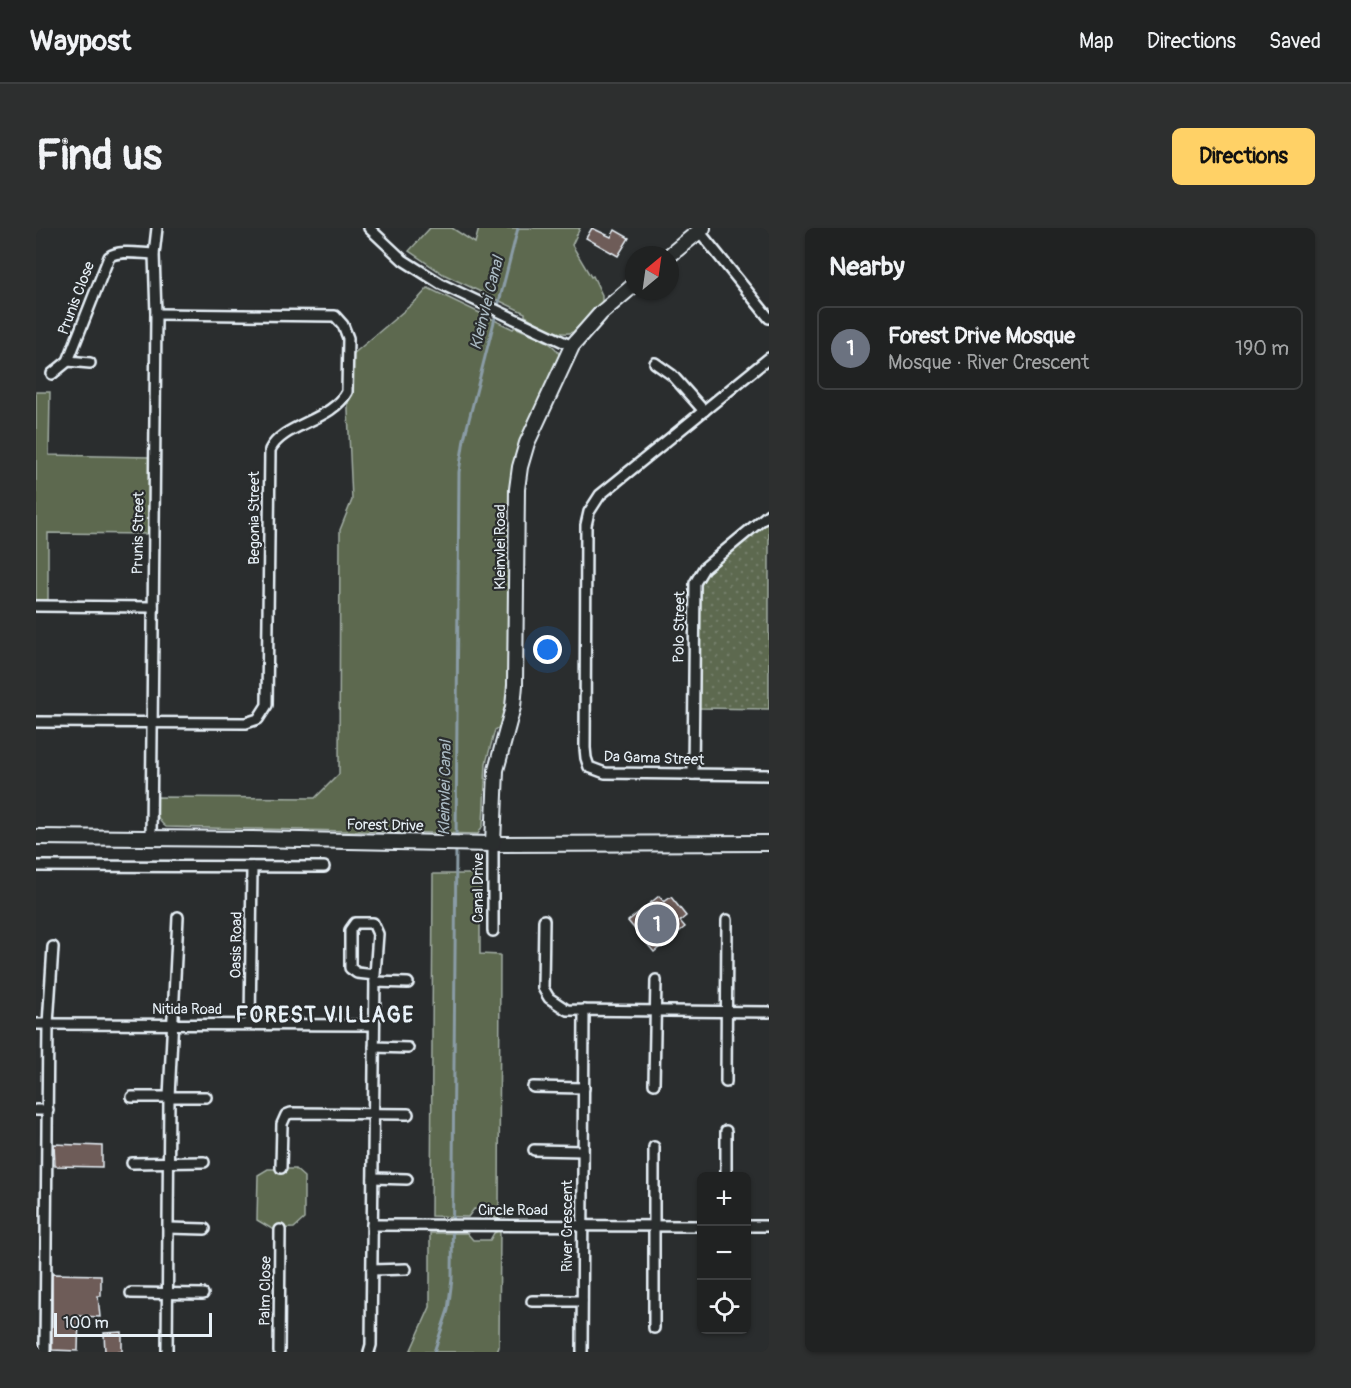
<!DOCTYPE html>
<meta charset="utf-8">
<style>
body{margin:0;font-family:Pangolin,sans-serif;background:#2d2f2f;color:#f1f3f6}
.controls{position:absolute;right:18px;bottom:18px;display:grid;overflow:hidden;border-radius:9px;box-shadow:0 2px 4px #0004}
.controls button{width:54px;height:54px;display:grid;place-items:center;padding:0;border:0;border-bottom:2px solid #3d3f40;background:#202222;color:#f1f3f6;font:30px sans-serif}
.compass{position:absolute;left:589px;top:18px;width:54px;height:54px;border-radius:50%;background:#202222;box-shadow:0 2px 4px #0004;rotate:29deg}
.scale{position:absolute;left:18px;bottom:15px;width:158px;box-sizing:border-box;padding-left:6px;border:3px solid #e8f1f8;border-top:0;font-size:16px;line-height:21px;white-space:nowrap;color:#e8f1f8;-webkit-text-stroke:4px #2a2d2e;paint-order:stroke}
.you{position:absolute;left:512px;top:422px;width:21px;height:21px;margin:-15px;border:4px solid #fff;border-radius:50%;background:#1a73e8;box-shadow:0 0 0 9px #1a73e833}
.badge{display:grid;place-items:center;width:39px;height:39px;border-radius:50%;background:#ffd166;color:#fff;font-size:20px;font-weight:700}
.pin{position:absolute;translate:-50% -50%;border:3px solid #fff;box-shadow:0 2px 6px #0006}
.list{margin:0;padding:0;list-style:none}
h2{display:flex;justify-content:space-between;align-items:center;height:78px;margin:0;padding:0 24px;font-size:26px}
h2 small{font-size:20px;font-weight:400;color:#a2a4a5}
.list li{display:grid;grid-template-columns:39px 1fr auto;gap:18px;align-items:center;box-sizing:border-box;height:84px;margin:0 12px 12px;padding:0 12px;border:2px solid #3d3f40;border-radius:9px}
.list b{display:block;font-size:22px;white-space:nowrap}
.list p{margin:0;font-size:20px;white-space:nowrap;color:#a2a4a5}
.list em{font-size:20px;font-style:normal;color:#a2a4a5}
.icon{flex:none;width:33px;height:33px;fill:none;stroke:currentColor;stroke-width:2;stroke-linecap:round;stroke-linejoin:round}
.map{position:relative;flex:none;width:733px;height:1124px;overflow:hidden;border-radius:9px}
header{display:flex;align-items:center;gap:36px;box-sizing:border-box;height:84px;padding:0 30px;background:#202222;border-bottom:2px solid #3d3f40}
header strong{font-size:28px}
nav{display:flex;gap:33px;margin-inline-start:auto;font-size:21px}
.intro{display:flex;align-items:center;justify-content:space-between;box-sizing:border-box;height:144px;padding:0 36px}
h1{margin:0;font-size:42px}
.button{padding:15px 27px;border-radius:9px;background:#ffd166;color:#111;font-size:21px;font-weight:700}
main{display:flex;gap:36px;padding:0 36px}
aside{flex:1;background:#202222;border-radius:9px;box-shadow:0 2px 4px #0004}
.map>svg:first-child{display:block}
.grass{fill:#5d6950;stroke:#a2ada4;stroke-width:1.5}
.park{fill:url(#park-dots);stroke:#a2ada4;stroke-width:1.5}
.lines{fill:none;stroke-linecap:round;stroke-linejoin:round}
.stream{stroke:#8a9ca6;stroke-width:3}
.building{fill:#6e5c58;stroke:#e8f1f8;stroke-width:1.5}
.street-casing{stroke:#e8f1f8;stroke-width:14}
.secondary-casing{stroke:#e8f1f8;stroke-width:18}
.street{stroke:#2a2d2e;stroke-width:9}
.secondary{stroke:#2a2d2e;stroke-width:14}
.labels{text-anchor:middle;stroke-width:4.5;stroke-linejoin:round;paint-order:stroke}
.street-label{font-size:15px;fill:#e8f1f8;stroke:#2a2d2e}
.water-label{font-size:16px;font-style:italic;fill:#a9b9c2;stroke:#2a2d2e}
.district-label{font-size:21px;font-weight:bold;letter-spacing:1.5px;fill:#e8f1f8;stroke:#2a2d2e}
</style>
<header>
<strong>Waypost</strong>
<nav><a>Map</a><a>Directions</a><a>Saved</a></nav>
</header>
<div class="intro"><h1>Find us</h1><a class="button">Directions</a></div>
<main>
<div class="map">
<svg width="733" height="1124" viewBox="0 0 733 1124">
<defs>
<pattern id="park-dots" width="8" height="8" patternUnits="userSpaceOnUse" patternTransform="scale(1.5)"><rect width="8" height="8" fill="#5d6950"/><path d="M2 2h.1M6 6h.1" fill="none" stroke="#747f6a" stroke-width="1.8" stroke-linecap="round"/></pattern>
</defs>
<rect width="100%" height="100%" fill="#2a2d2e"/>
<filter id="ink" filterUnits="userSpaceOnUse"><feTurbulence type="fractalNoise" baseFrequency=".0167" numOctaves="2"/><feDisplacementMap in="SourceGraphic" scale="12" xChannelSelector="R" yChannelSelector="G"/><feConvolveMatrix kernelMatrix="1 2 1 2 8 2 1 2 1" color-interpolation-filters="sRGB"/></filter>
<g filter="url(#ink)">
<g class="grass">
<path d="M 394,0 L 416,0 L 439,15 L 443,0 L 544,0 L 536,17 L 555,49 L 557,48 L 566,67 L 566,74 L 537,104 C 523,110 502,95 489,88 L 489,85 L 407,46 L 373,23 Z"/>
<path d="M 392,60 L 477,101 L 479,99 C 493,106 518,112 524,128 L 485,210 L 477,241 L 473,461 L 466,495 L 464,499 L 459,502 L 450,535 L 447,597 L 442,606 L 130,599 C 119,591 120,581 120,569 L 279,570 L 303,546 L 304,302 L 316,272 L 312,183 L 312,172 L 315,161 L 316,127 L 382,71 Z"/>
<path d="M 0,164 L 14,164 L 13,227 L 113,229 L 112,306 L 12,305 L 12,372 L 0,372 Z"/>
<path d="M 397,646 L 444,646 L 444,726 L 464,727 L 463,992 L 458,989 L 454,982 L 438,981 L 432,989 L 395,988 Z"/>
<path d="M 232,941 L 259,941 L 268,949 L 268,991 L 258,1000 L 236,1001 L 221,992 L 222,947 Z"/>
<path d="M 464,1002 L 463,1119 L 461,1124 L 374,1124 L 394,1079 L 394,1005 L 431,1005 L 437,1012 L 454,1012 L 458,1005 Z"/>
</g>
<path class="park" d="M 733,292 L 733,481 L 662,480 L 664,354 L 669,345 Z"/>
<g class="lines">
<g class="stream">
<path d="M 420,612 L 423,244 L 428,211 L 482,0"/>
<path d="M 398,1124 L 412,1082 L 416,1051 L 420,619"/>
</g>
</g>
<g class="building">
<path d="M 556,0 L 575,9 L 579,2 L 593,10 L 582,28 L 550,10 Z"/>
<path d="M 623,668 L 628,674 L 635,669 L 650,688 L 644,693 L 649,699 L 618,724 L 592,693 Z"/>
<path d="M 18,916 L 66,918 L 66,939 L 19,938 Z"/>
<path d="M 16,1046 L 65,1047 L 65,1068 L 62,1068 L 64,1089 L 43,1088 L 42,1123 L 16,1122 Z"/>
<path d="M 86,1104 L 86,1124 L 69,1124 L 68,1105 Z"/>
</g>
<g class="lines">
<defs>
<g id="street">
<path d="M 333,0 L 367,32 L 405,56 L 536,118"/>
<path d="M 663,3 L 733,90"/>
<path d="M 733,130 L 564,267 L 553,284 L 550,297 L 549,520 L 550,530 L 553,539 L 569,545 L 733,547"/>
<path d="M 32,133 L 54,135"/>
<path d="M 619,135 L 636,147 L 668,183"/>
<path d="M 16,146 L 32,133 L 73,29 C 83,21 106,26 118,26"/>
<path d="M 0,378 L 117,379"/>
<path d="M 0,494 L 210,495 L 222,491 L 231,477 L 234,222 C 246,196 296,193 311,164 L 312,110 L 307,97 L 299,88 L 120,86"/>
<path d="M 657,546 L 659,355 L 668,340 L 733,286"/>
<path d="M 115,610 L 120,86 L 118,26 L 121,0"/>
<path d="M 457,616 L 457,703"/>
<path d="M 0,638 L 288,639"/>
<path d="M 508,692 L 507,760 L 513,770 L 531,782 L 733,784"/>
<path d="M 339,754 L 372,755"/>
<path d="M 0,796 L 338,797"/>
<path d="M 214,796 L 216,639"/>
<path d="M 338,819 L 372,820"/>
<path d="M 690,854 L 691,692"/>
<path d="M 618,856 L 620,752"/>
<path d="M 497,859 L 548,860"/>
<path d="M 96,869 L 170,869"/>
<path d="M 0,882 L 12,882"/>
<path d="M 690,903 L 690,948"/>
<path d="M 498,922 L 547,923"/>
<path d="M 96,935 L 168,934"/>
<path d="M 245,940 L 246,896 L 250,887 L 255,885 L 372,886"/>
<path d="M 337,950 L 371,951"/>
<path d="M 336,997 L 666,998"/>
<path d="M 710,998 L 733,998"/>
<path d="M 132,1000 L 169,1001"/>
<path d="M 336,1042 L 370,1041"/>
<path d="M 95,1065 L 167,1066"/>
<path d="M 496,1073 L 546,1073"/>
<path d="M 618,1100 L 618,919"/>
<path d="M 9,1124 L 12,796 L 17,719"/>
<path d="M 131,1124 L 133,869 L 142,689"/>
<path d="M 243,1124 L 244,1002"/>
<path d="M 333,1124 L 335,1117 L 339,747 L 342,706 L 337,695 L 319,695 L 314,702 L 314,740 L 321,745 L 339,747"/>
<path d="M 546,1124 L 548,782"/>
</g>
<g id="secondary">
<path d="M 634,27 L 667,0"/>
<path d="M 0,609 L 216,611 L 457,616 L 733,615"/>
<path d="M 457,616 L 460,542 L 477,479 L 479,457 L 481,261 L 484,239 L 491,215 L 536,118 L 565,85 L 598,57"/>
</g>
</defs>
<use href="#street" class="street-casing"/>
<use href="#secondary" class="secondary-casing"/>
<use href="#street" class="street"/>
<use href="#secondary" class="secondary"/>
</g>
</g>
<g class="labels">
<g class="street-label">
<text transform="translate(40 70) rotate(-69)" y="5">Prunis Close</text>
<text transform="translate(218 290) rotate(-90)" y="5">Begonia Street</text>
<text transform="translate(102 305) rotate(-89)" y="5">Prunis Street</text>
<text transform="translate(464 319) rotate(-90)" y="5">Kleinvlei Road</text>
<text transform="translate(643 399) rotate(-89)" y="5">Polo Street</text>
<text transform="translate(618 530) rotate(2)" y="5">Da Gama Street</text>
<text transform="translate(349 597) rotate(1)" y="5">Forest Drive</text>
<text transform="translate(442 660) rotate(-90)" y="5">Canal Drive</text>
<text transform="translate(200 717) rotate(-89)" y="5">Oasis Road</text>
<text x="151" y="786">Nitida Road</text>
<text x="477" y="987">Circle Road</text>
<text transform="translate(531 998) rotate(-90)" y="5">River Crescent</text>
<text transform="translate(229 1063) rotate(-89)" y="5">Palm Close</text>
</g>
<g class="water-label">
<text transform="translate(450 75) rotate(-76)" y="6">Kleinvlei Canal</text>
<text transform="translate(408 560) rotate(-89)" y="6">Kleinvlei Canal</text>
</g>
<g class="district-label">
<text x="289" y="794">FOREST VILLAGE</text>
</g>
</g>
</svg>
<div class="controls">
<button>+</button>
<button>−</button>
<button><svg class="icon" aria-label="locate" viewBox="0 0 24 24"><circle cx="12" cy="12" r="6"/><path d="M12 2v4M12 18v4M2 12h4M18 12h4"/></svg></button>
</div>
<svg class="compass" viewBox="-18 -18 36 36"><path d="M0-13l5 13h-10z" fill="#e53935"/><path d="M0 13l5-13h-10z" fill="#a2a4a5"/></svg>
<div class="scale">100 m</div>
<div class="you"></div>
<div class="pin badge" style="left:621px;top:696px;background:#6b7280">1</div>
</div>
<aside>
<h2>Nearby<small></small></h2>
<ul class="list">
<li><span class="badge" style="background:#6b7280">1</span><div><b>Forest Drive Mosque</b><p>Mosque · River Crescent</p></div><em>190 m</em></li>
</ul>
</aside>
</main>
